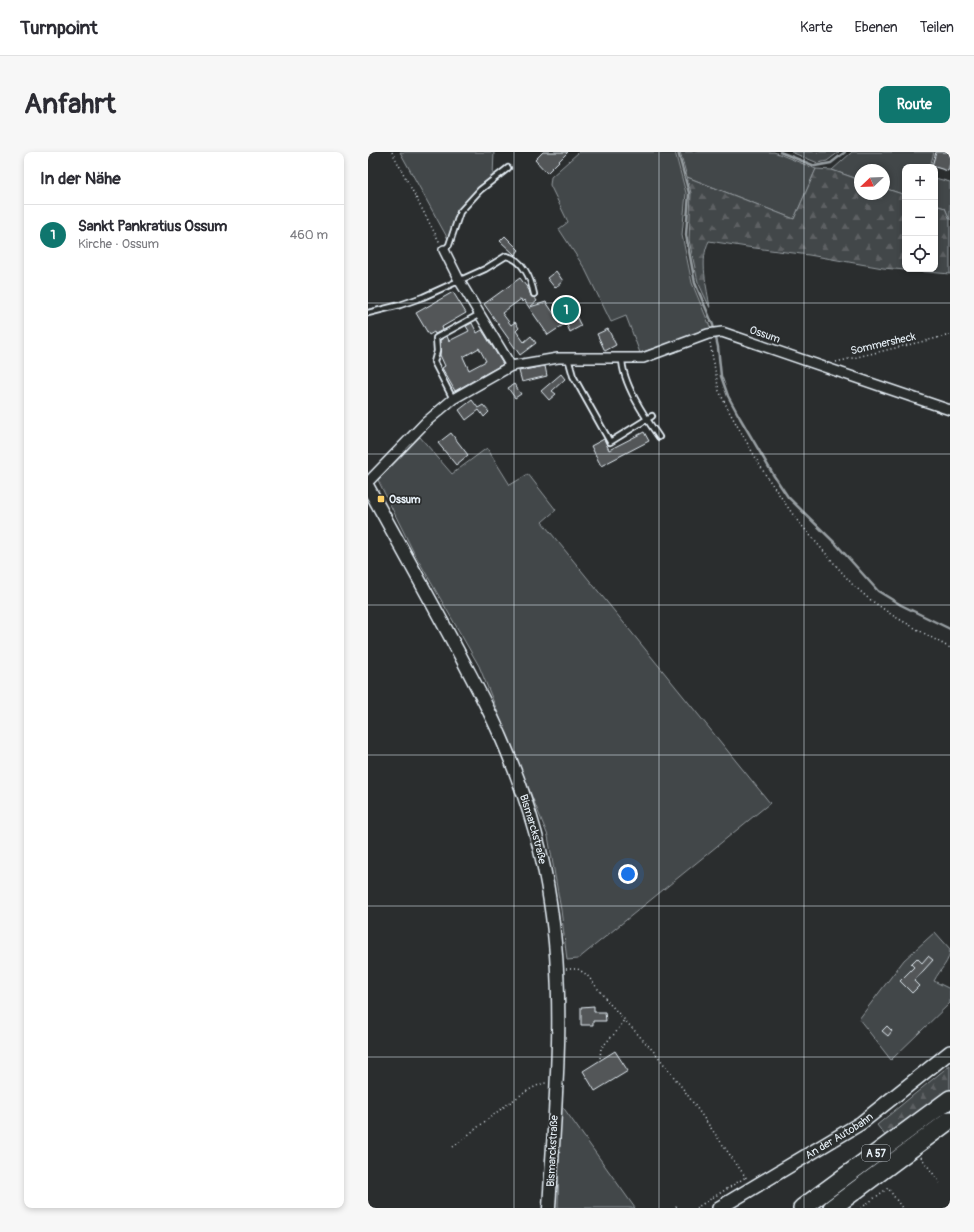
<!DOCTYPE html>
<html lang="de">
<meta charset="utf-8">
<style>
body{margin:0;font-family:Pangolin,sans-serif;background:#f7f7f7;color:#2b2b33}
.controls{position:absolute;right:12px;top:12px;display:grid;overflow:hidden;border-radius:8px;box-shadow:0 2px 6px #0003}
.controls button{width:36px;height:36px;display:grid;place-items:center;padding:0;border:0;border-bottom:1px solid #e1e1e2;background:#fff;color:#2b2b33;font:20px sans-serif}
.compass{position:absolute;left:486px;top:12px;width:36px;height:36px;border-radius:50%;background:#fff;box-shadow:0 2px 6px #0003;rotate:247deg}
.you{position:absolute;left:260px;top:722px;width:14px;height:14px;margin:-10px;border:3px solid #fff;border-radius:50%;background:#1a73e8;box-shadow:0 0 0 6px #1a73e833}
.badge{display:grid;place-items:center;width:26px;height:26px;border-radius:50%;background:#0f766e;color:#fff;font-size:13px;font-weight:700}
.pin{position:absolute;translate:-50% -50%;border:2px solid #fff;box-shadow:0 1px 4px #0006}
.list{margin:0;padding:0;list-style:none}
h2{display:flex;justify-content:space-between;align-items:center;height:52px;margin:0;padding:0 16px;font-size:17px}
h2 small{font-size:13px;font-weight:400;color:#7c7c81}
.list li{display:grid;grid-template-columns:26px 1fr auto;gap:12px;align-items:center;box-sizing:border-box;height:60px;padding:0 16px;border-top:1px solid #e1e1e2}
.list b{display:block;font-size:15px;white-space:nowrap}
.list p{margin:0;font-size:13px;white-space:nowrap;color:#7c7c81}
.list em{font-size:13px;font-style:normal;color:#7c7c81}
.icon{flex:none;width:22px;height:22px;fill:none;stroke:currentColor;stroke-width:2;stroke-linecap:round;stroke-linejoin:round}
.map{position:relative;flex:none;width:582px;height:1056px;overflow:hidden;border-radius:8px}
header{display:flex;align-items:center;gap:24px;box-sizing:border-box;height:56px;padding:0 20px;background:#fff;border-bottom:1px solid #e1e1e2}
header strong{font-size:19px}
nav{display:flex;gap:22px;margin-inline-start:auto;font-size:14px}
.intro{display:flex;align-items:center;justify-content:space-between;box-sizing:border-box;height:96px;padding:0 24px}
h1{margin:0;font-size:28px}
.button{padding:10px 18px;border-radius:8px;background:#0f766e;color:#fff;font-size:14px;font-weight:700}
main{display:flex;gap:24px;padding:0 24px}
aside{flex:1;background:#fff;border-radius:8px;box-shadow:0 2px 6px #0003}
.map>svg:first-child{display:block}
.grass{fill:#424648;stroke:#959ca0}
.forest{fill:url(#forest-firs);stroke:#959ca0}
.lines{fill:none;stroke-linecap:round;stroke-linejoin:round}
.stream{stroke:#989fa3;stroke-width:2.5}
.building{fill:#535759;stroke:#e8f1f8;fill-rule:evenodd}
.service-casing{stroke:#e8f1f8;stroke-width:8}
.minor-casing{stroke:#e8f1f8;stroke-width:12}
.tertiary-casing{stroke:#e8f1f8;stroke-width:15}
.secondary-casing{stroke:#e8f1f8;stroke-width:16}
.motorway-casing{stroke:#e8f1f8;stroke-width:20}
.path{stroke:#e8f1f8;stroke-width:1.5;stroke-dasharray:1 3;stroke-linecap:butt}
.service{stroke:#2a2d2e;stroke-width:4.5}
.minor{stroke:#2a2d2e;stroke-width:9}
.tertiary{stroke:#2a2d2e;stroke-width:12}
.secondary{stroke:#2a2d2e;stroke-width:13}
.motorway{stroke:#2a2d2e;stroke-width:17}
.grid{fill:none;stroke:#e8f1f8;stroke-width:1;stroke-opacity:0.55}
.poi-dot{fill:#ffd166;stroke:#2a2d2e;stroke-width:1.5}
.labels{text-anchor:middle;stroke-width:3.5;stroke-linejoin:round;paint-order:stroke}
.shield{fill:#2a2d2e;stroke:#afb6bb;stroke-width:1}
.shield-label{font-size:10px;font-weight:bold;fill:#e8f1f8}
.street-label{font-size:11px;fill:#e8f1f8;stroke:#2a2d2e}
.poi-label{font-size:11px;font-weight:bold;fill:#e8f1f8;stroke:#2a2d2e;text-anchor:start}
</style>
<header>
<strong>Turnpoint</strong>
<nav><a>Karte</a><a>Ebenen</a><a>Teilen</a></nav>
</header>
<div class="intro"><h1>Anfahrt</h1><a class="button">Route</a></div>
<main>
<aside>
<h2>In der Nähe<small></small></h2>
<ul class="list">
<li><span class="badge">1</span><div><b>Sankt Pankratius Ossum</b><p>Kirche · Ossum</p></div><em>460 m</em></li>
</ul>
</aside>
<div class="map">
<svg width="582" height="1056" viewBox="0 0 582 1056">
<defs>
<pattern id="forest-firs" width="22" height="20" patternUnits="userSpaceOnUse"><rect width="22" height="20" fill="#424648"/><path d="M5 1l3.5 6h-7zM16 11l3.5 6h-7z" fill="#5d6163"/></pattern>
</defs>
<rect width="100%" height="100%" fill="#2a2d2e"/>
<filter id="ink" filterUnits="userSpaceOnUse"><feTurbulence type="fractalNoise" baseFrequency=".025" numOctaves="2"/><feDisplacementMap in="SourceGraphic" scale="8" xChannelSelector="R" yChannelSelector="G"/><feConvolveMatrix kernelMatrix="1 2 1 2 8 2 1 2 1" color-interpolation-filters="sRGB"/></filter>
<g filter="url(#ink)">
<g class="grass">
<path d="M 32,0 L 126,0 L 125,24 L 109,36 L 90,59 L 80,87 Z"/>
<path d="M 211,0 L 307,0 L 318,41 L 314,83 L 324,131 L 343,177 L 272,201 L 258,164 L 243,170 L 217,117 L 191,77 L 200,70 L 182,33 L 183,25 Z"/>
<path d="M 312,0 L 406,0 L 448,17 L 426,67 L 319,25 Z"/>
<path d="M 423,0 L 471,0 L 459,9 L 450,11 Z"/>
<path d="M 484,0 L 566,0 L 562,15 L 537,15 L 537,43 L 516,36 L 516,18 L 492,18 L 492,28 L 464,18 Z"/>
<path d="M 567,26 L 582,30 L 582,68 L 577,56 L 567,53 Z"/>
<path d="M 52,285 L 84,322 L 119,296 L 142,333 L 160,322 L 188,358 L 174,370 L 402,651 L 210,807 L 199,808 L 193,758 L 180,684 L 111,514 L 45,399 L 10,328 Z"/>
<path d="M 567,780 L 582,797 C 582,810 572,817 566,829 L 582,837 L 582,851 L 523,908 L 491,867 L 536,808 Z"/>
<path d="M 192,951 L 267,1056 L 190,1056 Z"/>
</g>
<g class="forest">
<path d="M 448,17 L 464,18 L 492,28 L 492,42 L 516,42 L 516,36 L 537,43 L 537,117 L 567,117 L 567,53 L 577,56 L 582,68 L 582,122 L 515,116 L 441,103 L 379,95 L 341,89 C 331,108 339,135 342,156 L 330,130 L 321,88 L 323,41 L 319,25 L 426,67 Z"/>
<path d="M 582,913 L 582,940 L 519,986 L 509,973 Z"/>
</g>
<g class="lines">
<g class="stream">
<path d="M 310,0 L 321,41 L 318,83 L 327,131 L 345,173 L 350,195 L 353,224 L 360,244 L 372,266 L 406,324 L 420,345 L 468,392 L 510,439 L 533,453 L 582,477"/>
<path d="M 412,0 L 447,14 L 463,11 L 477,0"/>
</g>
</g>
<g class="building">
<path d="M 175,0 L 200,0 L 179,21 L 167,8 Z"/>
<path d="M 568,0 L 582,0 L 582,11 L 580,19 L 564,14 Z"/>
<path d="M 137,84 L 151,98 L 147,103 L 132,89 Z"/>
<path d="M 188,119 L 195,129 L 187,136 L 179,126 Z"/>
<path d="M 152,126 L 161,138 L 163,144 L 167,146 L 169,149 L 162,155 L 178,150 L 189,166 L 189,148 L 191,146 L 196,145 L 201,150 L 200,151 L 206,165 L 208,164 L 213,174 L 202,180 L 198,171 L 180,183 L 156,148 L 154,150 L 153,147 L 134,161 L 143,173 L 147,170 L 151,176 L 148,179 L 156,190 L 163,184 L 168,191 L 152,203 L 116,152 Z"/>
<path d="M 85,140 L 98,161 L 74,175 L 75,178 L 67,182 L 66,180 L 61,183 L 48,161 Z"/>
<path d="M 104,171 L 109,181 L 114,178 L 135,212 L 87,239 L 74,216 L 77,214 L 72,203 L 72,188 L 79,184 L 81,189 L 101,179 L 98,174 ZM 111,196 L 118,209 L 101,218 L 95,205 Z"/>
<path d="M 240,177 L 248,193 L 237,199 L 229,182 Z"/>
<path d="M 177,214 L 179,224 L 154,230 L 151,219 Z"/>
<path d="M 193,222 L 197,227 L 184,239 L 188,242 L 181,248 L 173,239 Z"/>
<path d="M 146,232 L 153,242 L 147,246 L 140,236 Z"/>
<path d="M 104,248 L 110,256 L 115,253 L 121,260 L 116,265 L 111,258 L 98,268 L 91,258 Z"/>
<path d="M 276,280 L 281,289 L 233,314 L 223,294 L 236,287 L 241,298 Z"/>
<path d="M 83,281 L 100,303 L 88,313 L 70,291 Z"/>
<path d="M 560,804 L 565,808 L 546,829 L 551,834 L 544,841 L 532,829 L 546,815 L 543,812 L 549,806 L 554,811 Z"/>
<path d="M 226,854 L 226,860 L 237,860 L 238,869 L 225,869 L 225,873 L 213,873 L 213,855 Z"/>
<path d="M 519,874 L 524,879 L 520,884 L 514,879 Z"/>
<path d="M 247,899 L 260,919 L 227,939 L 215,919 Z"/>
</g>
<g class="lines">
<defs>
<g id="service">
<path d="M 76,98 L 81,93 L 92,60 L 112,38 L 140,16"/>
<path d="M 0,161 L 32,153 L 55,145 L 117,117 L 138,104 C 155,107 163,127 166,142"/>
<path d="M 200,206 L 205,224 L 242,290 L 284,264"/>
<path d="M 254,206 C 254,231 277,265 291,285"/>
<path d="M 85,247 L 66,210 L 69,199 L 68,186 L 112,162"/>
</g>
<g id="minor">
<path d="M 76,98 L 91,128 L 143,214"/>
<path d="M 0,330 L 58,270 L 85,247 L 143,214 L 190,206 L 275,206 L 340,182 L 354,180 L 582,258"/>
</g>
<g id="tertiary">
<path id="s1" d="M 0,335 C 31,391 62,447 92,503 C 106,530 121,557 133,585 C 156,638 174,693 182,750 C 198,851 187,954 181,1056"/>
</g>
<g id="secondary">
<path id="s2" d="M 351,1056 L 493,971 L 582,900"/>
</g>
<g id="motorway">
<path d="M 434,1056 L 582,947"/>
<path d="M 464,1056 L 582,968"/>
</g>
</defs>
<use href="#service" class="service-casing"/>
<use href="#minor" class="minor-casing"/>
<use href="#tertiary" class="tertiary-casing"/>
<use href="#secondary" class="secondary-casing"/>
<use href="#motorway" class="motorway-casing"/>
<g class="path">
<path d="M 24,0 L 72,91"/>
<path d="M 342,191 L 351,239 L 362,261 L 397,322 L 428,367 L 484,432 L 500,446 L 524,463 L 582,496"/>
<path d="M 468,210 L 582,183"/>
<path d="M 198,817 L 210,817 L 219,823 L 241,851 L 288,902 L 316,938 L 379,1027"/>
<path d="M 232,906 L 233,896 L 249,879 L 256,868"/>
<path d="M 85,995 C 102,982 160,932 178,931"/>
<path d="M 553,1005 L 572,1031"/>
<path d="M 308,1054 L 310,1056"/>
<path d="M 328,1056 L 378,1025"/>
<path d="M 493,1056 L 520,1036 L 534,1056"/>
</g>
<use href="#service" class="service"/>
<use href="#minor" class="minor"/>
<use href="#tertiary" class="tertiary"/>
<use href="#secondary" class="secondary"/>
<use href="#motorway" class="motorway"/>
</g>
</g>
<path class="grid" d="M 146,0 L 146,1056M 291,0 L 291,1056M 436,0 L 436,1056M 0,151 L 582,151M 0,302 L 582,302M 0,453 L 582,453M 0,603 L 582,603M 0,754 L 582,754M 0,905 L 582,905"/>
<rect class="poi-dot" x="9" y="343" width="8" height="8" rx="2"/>
<g class="labels">
<rect class="shield" x="494" y="993" width="28" height="16" rx="3"/>
<g class="shield-label">
<text x="508" y="1005">A 57</text>
</g>
<g class="street-label">
<text transform="translate(397 182) rotate(19)" y="4">Ossum</text>
<text transform="translate(515 191) rotate(-13)" y="4">Sommersheck</text>
<text dy="4" stroke="none"><textPath href="#s1" startOffset="381">Bismarckstraße</textPath></text>
<text dy="4" stroke="none"><textPath href="#s2" startOffset="140">An der Autobahn</textPath></text>
<text transform="translate(184 999) rotate(-87)" y="4">Bismarckstraße</text>
</g>
<g class="poi-label">
<text x="21" y="351">Ossum</text>
</g>
</g>
</svg>
<div class="controls">
<button>+</button>
<button>−</button>
<button><svg class="icon" aria-label="locate" viewBox="0 0 24 24"><circle cx="12" cy="12" r="6"/><path d="M12 2v4M12 18v4M2 12h4M18 12h4"/></svg></button>
</div>
<svg class="compass" viewBox="-18 -18 36 36"><path d="M0-13l5 13h-10z" fill="#e53935"/><path d="M0 13l5-13h-10z" fill="#7c7c81"/></svg>
<div class="you"></div>
<div class="pin badge" style="left:198px;top:158px">1</div>
</div>
</main>
